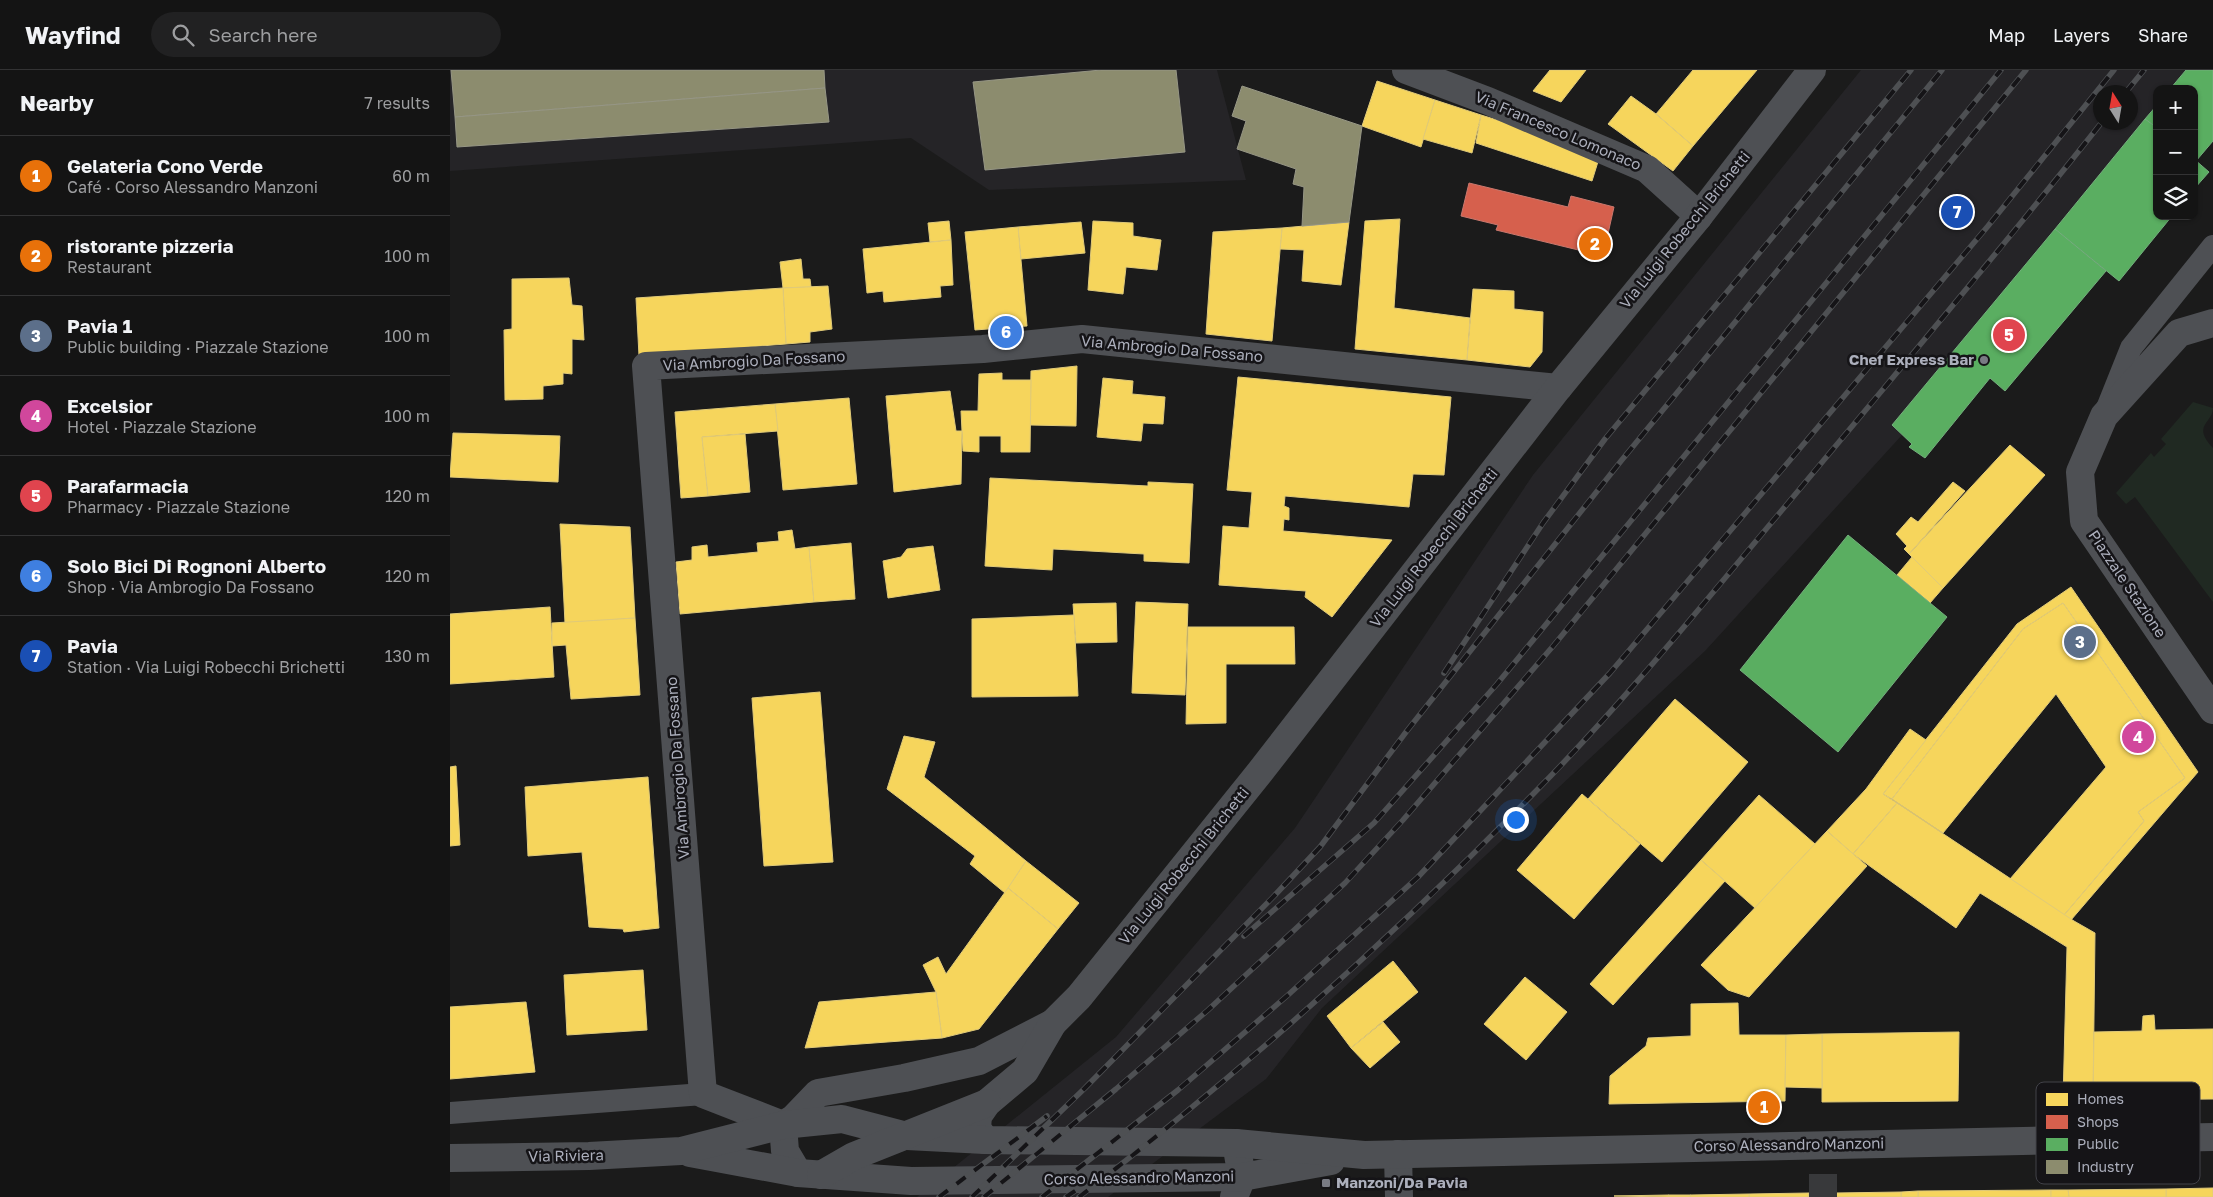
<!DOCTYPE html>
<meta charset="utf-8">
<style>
body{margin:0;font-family:"Golos Text",sans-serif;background:#212122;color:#f1f3f6}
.controls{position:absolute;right:15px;top:15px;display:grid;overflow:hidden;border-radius:10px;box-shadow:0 1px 4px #0004}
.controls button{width:45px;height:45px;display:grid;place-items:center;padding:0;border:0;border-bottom:1px solid #333334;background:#141414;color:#f1f3f6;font:25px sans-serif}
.compass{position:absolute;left:1643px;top:15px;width:45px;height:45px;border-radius:50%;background:#141414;box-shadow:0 1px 4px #0004;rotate:349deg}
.you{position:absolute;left:1065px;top:749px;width:18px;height:18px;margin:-12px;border:4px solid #fff;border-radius:50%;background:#1a73e8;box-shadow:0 0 0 8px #1a73e833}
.badge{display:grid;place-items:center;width:32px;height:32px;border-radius:50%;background:#797b84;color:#fff;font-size:16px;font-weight:700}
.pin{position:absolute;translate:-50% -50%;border:2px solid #fff;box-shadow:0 1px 5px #0006}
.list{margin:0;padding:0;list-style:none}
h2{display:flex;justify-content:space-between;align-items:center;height:65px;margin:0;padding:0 20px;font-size:21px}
h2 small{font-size:16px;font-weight:400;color:#9d9ea0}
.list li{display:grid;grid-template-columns:32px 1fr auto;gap:15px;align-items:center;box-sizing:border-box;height:80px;padding:0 20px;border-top:1px solid #333334}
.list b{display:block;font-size:19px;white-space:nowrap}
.list p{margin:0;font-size:16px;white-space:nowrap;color:#9d9ea0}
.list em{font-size:16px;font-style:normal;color:#9d9ea0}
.icon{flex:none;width:28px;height:28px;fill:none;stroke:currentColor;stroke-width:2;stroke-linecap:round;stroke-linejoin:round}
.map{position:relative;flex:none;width:1763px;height:1127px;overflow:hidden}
header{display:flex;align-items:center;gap:30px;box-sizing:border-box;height:70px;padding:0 25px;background:#141414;border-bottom:1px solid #333334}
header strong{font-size:24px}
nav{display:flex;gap:28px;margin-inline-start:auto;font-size:18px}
.search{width:350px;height:45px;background:#212122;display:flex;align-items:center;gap:12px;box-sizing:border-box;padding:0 18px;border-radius:28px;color:#9d9ea0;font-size:19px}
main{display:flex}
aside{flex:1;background:#141414}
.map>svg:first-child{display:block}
.built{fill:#252427;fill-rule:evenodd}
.green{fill:#202922}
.homes{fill:#f6d55c;stroke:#e0ca79}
.shops{fill:#d6604d;stroke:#c9786e}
.public{fill:#5aae61;stroke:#73ae7c}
.industry{fill:#8c8c6e;stroke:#969685}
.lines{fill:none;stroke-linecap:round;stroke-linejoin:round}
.pedestrian-tunnel{stroke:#38393b;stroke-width:28;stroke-dasharray:28 14;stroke-linecap:butt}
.service{stroke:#4e5054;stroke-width:22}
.minor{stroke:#4e5054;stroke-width:28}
.tertiary{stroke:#4e5054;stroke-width:28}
.rail-casing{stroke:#4e5053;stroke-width:5.5}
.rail{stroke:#151417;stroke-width:4;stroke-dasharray:11;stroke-linecap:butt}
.poi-dot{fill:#797b84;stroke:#151417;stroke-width:2}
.labels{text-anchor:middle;stroke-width:5;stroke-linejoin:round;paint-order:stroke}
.street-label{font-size:15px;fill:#acafbc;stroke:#151417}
.poi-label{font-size:15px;font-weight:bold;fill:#acafbc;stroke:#151417;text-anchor:end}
.key{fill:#151417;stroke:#424249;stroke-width:1}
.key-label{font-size:14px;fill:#acafbc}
</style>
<header>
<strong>Wayfind</strong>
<div class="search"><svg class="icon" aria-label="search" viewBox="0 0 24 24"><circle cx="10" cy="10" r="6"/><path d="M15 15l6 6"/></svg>Search here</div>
<nav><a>Map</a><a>Layers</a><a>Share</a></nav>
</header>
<main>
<aside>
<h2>Nearby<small>7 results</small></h2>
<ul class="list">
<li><span class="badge" style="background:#e8710a">1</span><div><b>Gelateria Cono Verde</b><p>Café · Corso Alessandro Manzoni</p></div><em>60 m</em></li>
<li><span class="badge" style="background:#e8710a">2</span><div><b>ristorante pizzeria</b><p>Restaurant</p></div><em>100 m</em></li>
<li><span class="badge" style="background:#5c6f8a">3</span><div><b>Pavia 1</b><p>Public building · Piazzale Stazione</p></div><em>100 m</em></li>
<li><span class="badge" style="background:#d1479c">4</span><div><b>Excelsior</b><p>Hotel · Piazzale Stazione</p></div><em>100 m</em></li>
<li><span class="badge" style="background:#e0444e">5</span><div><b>Parafarmacia</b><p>Pharmacy · Piazzale Stazione</p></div><em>120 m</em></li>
<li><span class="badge" style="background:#3f7fe0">6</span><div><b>Solo Bici Di Rognoni Alberto</b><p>Shop · Via Ambrogio Da Fossano</p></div><em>120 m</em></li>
<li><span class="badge" style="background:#1a4fb4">7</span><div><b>Pavia</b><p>Station · Via Luigi Robecchi Brichetti</p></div><em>130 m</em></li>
</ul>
</aside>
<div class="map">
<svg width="1763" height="1127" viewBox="0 0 1763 1127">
<rect width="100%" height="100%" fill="#1b1b1b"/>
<g class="built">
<path d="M 0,0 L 767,0 L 796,110 L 539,120 L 461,68 L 0,101 Z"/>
<path d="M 1411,0 L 1736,0 L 1720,19 L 1707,19 L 1707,35 L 1442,355 L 1452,365 L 1255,581 L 872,938 L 816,1009 L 658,1127 L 467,1127 L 666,967 L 845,758 L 1083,405 ZM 1650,22 L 1680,22 L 1680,52 L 1650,52 Z"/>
</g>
<path class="green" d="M 1743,332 L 1763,338 C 1763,353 1741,355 1763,378 L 1763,532 L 1685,427 L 1676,434 L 1666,423 L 1701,383 L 1704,387 L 1716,374 L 1711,369 Z"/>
<g class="homes">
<path d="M 1100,0 L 1136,0 L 1111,32 L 1083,21 Z"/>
<path d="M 1243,0 L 1307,0 L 1243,76 L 1206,44 Z"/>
<path d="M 927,11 L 985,30 L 971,77 L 912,56 Z"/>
<path d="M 1181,26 L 1206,44 L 1243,76 L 1223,101 L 1158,54 Z"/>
<path d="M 985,30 L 1031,45 L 1022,83 L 973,69 Z"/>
<path d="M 1031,45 L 1151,82 L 1142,111 L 1026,73 Z"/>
<path d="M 950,149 L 944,238 L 1020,248 L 1017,290 L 905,279 L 915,151 Z"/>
<path d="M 499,151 L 501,170 L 480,172 L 478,153 Z"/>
<path d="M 643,151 L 683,153 L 683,166 L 711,170 L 707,200 L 676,197 L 673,224 L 638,220 Z"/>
<path d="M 631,152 L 635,183 L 571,189 L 568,157 Z"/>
<path d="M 899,152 L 891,215 L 852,211 L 854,180 L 830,179 L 832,158 Z"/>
<path d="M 568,157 L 577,256 L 525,260 L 515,162 Z"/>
<path d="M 832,158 L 822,271 L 756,264 L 763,162 Z"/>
<path d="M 501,170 L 503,215 L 490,216 L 491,227 L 434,232 L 433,221 L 417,223 L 413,179 Z"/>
<path d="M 351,189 L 353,209 L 360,209 L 361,217 L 333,218 L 330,192 Z"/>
<path d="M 119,208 L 122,235 L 132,236 L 134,270 L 122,269 L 122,304 L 113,303 L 113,314 L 93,316 L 93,329 L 55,330 L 54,260 L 62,259 L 62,209 Z"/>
<path d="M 378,216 L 382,259 L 360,262 L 360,272 L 336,274 L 333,218 Z"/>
<path d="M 333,218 L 336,274 L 189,286 L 186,228 Z"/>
<path d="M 1023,219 L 1064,221 L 1064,239 L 1093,242 L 1092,282 L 1080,297 L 1017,290 Z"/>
<path d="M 627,296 L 626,356 L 580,355 L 581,301 Z"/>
<path d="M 552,303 L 552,310 L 581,310 L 580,382 L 551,382 L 551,366 L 529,366 L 529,382 L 513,381 L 511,341 L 528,341 L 529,304 Z"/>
<path d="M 788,307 L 1001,327 L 994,405 L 963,404 L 959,437 L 835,426 L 834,436 L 839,438 L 839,450 L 834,449 L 833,461 L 942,470 L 882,547 L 855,527 L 856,521 L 769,515 L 773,456 L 799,458 L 802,422 L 777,420 Z"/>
<path d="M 653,308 L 683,311 L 682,324 L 715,327 L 713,354 L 693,353 L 691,371 L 647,367 Z"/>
<path d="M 500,321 L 506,361 L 512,361 L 511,414 L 444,422 L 436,326 Z"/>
<path d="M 399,328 L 407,414 L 333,420 L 325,334 Z"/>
<path d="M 325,334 L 328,361 L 252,367 L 258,426 L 231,428 L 225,342 Z"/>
<path d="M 3,363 L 110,366 L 108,412 L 0,407 Z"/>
<path d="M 295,364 L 300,422 L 258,426 L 252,367 Z"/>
<path d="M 1560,375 L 1595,405 L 1493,518 L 1459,484 Z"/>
<path d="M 540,408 L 698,416 L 698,412 L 743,414 L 739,493 L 694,491 L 694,484 L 603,479 L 602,500 L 535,496 Z"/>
<path d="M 1503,412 L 1515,421 L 1459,484 L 1454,479 L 1457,476 L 1446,464 L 1461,447 L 1468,452 Z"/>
<path d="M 110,454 L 180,457 L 185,548 L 115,553 Z"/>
<path d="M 342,460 L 345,479 L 359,477 L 364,532 L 230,544 L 226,492 L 242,490 L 242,477 L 257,475 L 258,487 L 308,482 L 307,473 L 329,471 L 328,462 Z"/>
<path d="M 401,473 L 405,529 L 364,532 L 359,477 Z"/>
<path d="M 483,476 L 490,520 L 438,528 L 433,491 L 451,487 L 457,479 Z"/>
<path d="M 1462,487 L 1493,518 L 1480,533 L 1447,505 Z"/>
<path d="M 1621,517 L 1748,702 L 1621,850 L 1614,845 L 1694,751 L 1688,742 L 1735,708 L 1613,533 L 1573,559 L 1442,729 L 1433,724 L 1567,554 Z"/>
<path d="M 686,532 L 738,534 L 735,625 L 682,623 Z"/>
<path d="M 666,533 L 667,572 L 626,573 L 623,534 Z"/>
<path d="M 1613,533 L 1735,708 L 1688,742 L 1694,751 L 1614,845 L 1560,809 L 1656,697 L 1606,624 L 1493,763 L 1442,729 L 1573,559 Z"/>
<path d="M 100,537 L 104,607 L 0,614 L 0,544 Z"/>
<path d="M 624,545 L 628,626 L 522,627 L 522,549 Z"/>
<path d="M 185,548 L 190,625 L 121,629 L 116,575 L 102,576 L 102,553 Z"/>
<path d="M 738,557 L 844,557 L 845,594 L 776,594 L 776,653 L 736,654 Z"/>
<path d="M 370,622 L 383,792 L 314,796 L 302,628 Z"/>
<path d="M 1225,629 L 1298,692 L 1212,792 L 1138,729 Z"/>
<path d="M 1460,659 L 1476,670 L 1433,724 L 1447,733 L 1403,784 L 1377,761 L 1416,719 Z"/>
<path d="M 454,666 L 485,672 L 474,707 L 576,791 L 555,823 L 520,794 L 525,786 L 437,719 Z"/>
<path d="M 6,696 L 10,775 L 0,776 L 0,697 Z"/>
<path d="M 198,707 L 209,858 L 174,862 L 173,859 L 139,857 L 132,782 L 78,786 L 75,717 Z"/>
<path d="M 1132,724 L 1190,774 L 1124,849 L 1067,800 Z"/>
<path d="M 1309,725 L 1365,774 L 1305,838 L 1251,790 Z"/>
<path d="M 1447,733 L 1624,851 L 1645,863 L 1643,1030 L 1613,1030 L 1617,877 L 1530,823 L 1506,858 L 1403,784 Z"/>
<path d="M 1377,761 L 1417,796 L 1299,927 L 1278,920 L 1251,895 Z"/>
<path d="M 1251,790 L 1275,811 L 1163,935 L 1140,914 Z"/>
<path d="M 576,791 L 629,833 L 608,859 L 558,818 Z"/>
<path d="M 558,818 L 608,859 L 529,959 L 492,968 L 486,922 L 473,895 L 488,887 L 496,904 Z"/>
<path d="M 943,891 L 968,922 L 901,978 L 877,946 Z"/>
<path d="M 193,900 L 197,960 L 117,965 L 114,905 Z"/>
<path d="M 1075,907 L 1117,942 L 1076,990 L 1034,954 Z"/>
<path d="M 486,922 L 492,968 L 355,978 L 369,932 Z"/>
<path d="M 76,932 L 85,1002 L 0,1009 L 0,937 Z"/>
<path d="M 1288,933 L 1289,965 L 1336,965 L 1335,1031 L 1159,1034 L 1160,1006 L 1196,976 L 1198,968 L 1241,966 L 1241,934 Z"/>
<path d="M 1704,945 L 1705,960 L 1763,959 L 1763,1029 L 1643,1030 L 1644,962 L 1692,961 L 1693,946 Z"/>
<path d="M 933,952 L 950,972 L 920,998 L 901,978 Z"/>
<path d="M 1509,962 L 1508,1031 L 1372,1032 L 1372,964 Z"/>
<path d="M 1372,964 L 1372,1018 L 1335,1017 L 1336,965 Z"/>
<path d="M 1763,1118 L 1763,1127 L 1716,1127 L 1716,1119 Z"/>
<path d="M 1716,1119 L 1716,1127 L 1619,1127 L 1618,1120 Z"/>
<path d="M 1601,1120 L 1601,1127 L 1468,1127 L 1468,1121 Z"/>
<path d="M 1601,1120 L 1618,1120 L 1619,1127 L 1601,1127 Z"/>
<path d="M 1468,1121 L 1468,1127 L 1451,1127 L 1451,1122 Z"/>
<path d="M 1451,1122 L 1451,1127 L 1386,1127 L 1385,1123 Z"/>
<path d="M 1359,1123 L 1358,1127 L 1299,1127 L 1299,1124 Z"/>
<path d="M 1359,1123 L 1385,1123 L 1386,1127 L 1358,1127 Z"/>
<path d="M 1299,1124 L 1299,1127 L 1240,1127 L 1240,1125 Z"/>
<path d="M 1219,1125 L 1219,1127 L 1164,1126 Z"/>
<rect x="1219" y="1125" width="21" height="2"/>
</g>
<path class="shops" d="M 1019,113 L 1118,137 L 1121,126 L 1164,137 L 1153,186 L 1046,160 L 1048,155 L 1011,146 Z"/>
<g class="public">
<path d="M 1736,0 L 1763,0 L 1763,71 L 1746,91 L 1744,89 L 1744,19 L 1720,19 Z"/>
<path d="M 1707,35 L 1707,58 L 1695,49 Z"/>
<path d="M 1695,49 L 1707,58 L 1707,146 L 1722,146 L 1669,211 L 1605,159 Z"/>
<path d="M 1744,89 L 1759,102 L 1744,119 Z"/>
<path d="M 1605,159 L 1656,201 L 1555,321 L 1540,308 L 1475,388 L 1459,377 L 1462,374 L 1442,355 Z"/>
<path d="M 1398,465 L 1497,547 L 1388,682 L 1290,600 Z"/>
</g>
<g class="industry">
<path d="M 1,0 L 374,0 L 375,18 L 5,47 Z"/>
<path d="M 651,0 L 726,0 L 735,82 L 535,100 L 523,12 Z"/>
<path d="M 792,16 L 912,56 L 899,152 L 852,156 L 854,117 L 843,114 L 846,99 L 787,79 L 796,51 L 782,46 Z"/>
<path d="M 375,18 L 379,52 L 7,77 L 5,47 Z"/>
</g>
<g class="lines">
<path class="pedestrian-tunnel" d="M 1373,1104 L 1373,1127"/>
<g class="service">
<path d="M 1657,338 L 1681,278 L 1763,176"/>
<path d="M 0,1043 L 253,1024"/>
</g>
<g class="minor">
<path d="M 956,0 L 1038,31 L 1197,99 L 1249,146"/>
<path d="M 1763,253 L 1729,263 L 1654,346 L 1630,402 L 1634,451 L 1763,640"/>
<path d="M 333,1055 L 253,1024 L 196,296 L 533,279 L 632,269 L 1108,318"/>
<path d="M 948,1084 L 949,1127"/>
<path d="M 784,1127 L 792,1107 L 786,1073"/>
</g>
<g class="tertiary">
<path d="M 333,1055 L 344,1048 L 368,1023 L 454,1008 L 529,991 L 603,953"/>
<path d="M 333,1055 L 335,1081 L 348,1103"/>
<path d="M 535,1070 L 527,1058 L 528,1046 L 537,1033 L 575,1001 L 603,953 L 629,927 L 810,702 L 1108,318 L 1249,146 L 1362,0"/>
<path d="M 240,1083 L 348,1103 L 461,1111 L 792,1107 L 881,1091"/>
<path d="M 0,1088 L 139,1086 L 231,1081 L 333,1055 L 392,1049 L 457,1066 L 535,1070 L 786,1073 L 914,1085 L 1763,1067"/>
<path d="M 371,1105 L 404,1086 L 537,1033"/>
</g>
<defs>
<g id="rail">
<path d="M 1676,22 L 1694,0"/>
<path d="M 994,603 L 1093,453 L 1155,369 L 1461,0"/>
<path d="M 794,866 L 924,753 L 1047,614 L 1551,0"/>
<path d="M 489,1127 L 597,1046"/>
<path d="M 522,1127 L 635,1018 L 825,825 L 870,777 L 956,662 L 1171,391 L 1492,0"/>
<path d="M 534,1127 L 666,1019 L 758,940 L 895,813 L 953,750 L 1104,575 L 1576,0"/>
<path d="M 592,1127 L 728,1020 L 838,925 L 968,807 L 1160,603 L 1538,156 L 1664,0"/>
<path d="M 616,1127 L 634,1115"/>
<path d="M 629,1127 C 791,1003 944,866 1087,720 C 1176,630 1256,530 1338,433 C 1443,307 1550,181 1652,52"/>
</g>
</defs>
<use href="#rail" class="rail-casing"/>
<use href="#rail" class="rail"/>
</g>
<g class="poi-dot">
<circle cx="1534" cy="290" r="5"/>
<rect x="871" y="1108" width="10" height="10" rx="2.5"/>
</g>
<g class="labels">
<g class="street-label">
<text transform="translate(1108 61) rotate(23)" y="5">Via Francesco Lomonaco</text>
<text transform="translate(1235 160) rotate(-51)" y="5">Via Luigi Robecchi Brichetti</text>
<text transform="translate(722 279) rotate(5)" y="5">Via Ambrogio Da Fossano</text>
<text transform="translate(304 291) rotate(-3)" y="5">Via Ambrogio Da Fossano</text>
<text transform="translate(984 478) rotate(-52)" y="5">Via Luigi Robecchi Brichetti</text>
<text transform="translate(1677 514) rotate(56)" y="5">Piazzale Stazione</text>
<text transform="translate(228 698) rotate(-94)" y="5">Via Ambrogio Da Fossano</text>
<text transform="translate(734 796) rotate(-51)" y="5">Via Luigi Robecchi Brichetti</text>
<text transform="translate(1339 1075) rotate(-1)" y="5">Corso Alessandro Manzoni</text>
<text transform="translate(116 1086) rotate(-1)" y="5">Via Riviera</text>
<text transform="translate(689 1108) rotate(-1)" y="5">Corso Alessandro Manzoni</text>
</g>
<g class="poi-label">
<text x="1524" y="295">Chef Express Bar</text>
<text x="886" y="1118" text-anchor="start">Manzoni/Da Pavia</text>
</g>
</g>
<rect x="1586" y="1012" width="164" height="102" rx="8" class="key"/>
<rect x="1596" y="1023" width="22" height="13" fill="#f6d55c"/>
<rect x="1596" y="1045" width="22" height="14" fill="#d6604d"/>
<rect x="1596" y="1068" width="22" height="13" fill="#5aae61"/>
<rect x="1596" y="1090" width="22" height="14" fill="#8c8c6e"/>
<g class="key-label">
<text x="1627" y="1034">Homes</text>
<text x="1627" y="1057">Shops</text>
<text x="1627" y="1079">Public</text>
<text x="1627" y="1102">Industry</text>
</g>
</svg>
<div class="controls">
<button>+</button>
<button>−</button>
<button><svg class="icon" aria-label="layers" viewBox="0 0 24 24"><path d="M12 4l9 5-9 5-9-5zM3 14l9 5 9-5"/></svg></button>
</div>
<svg class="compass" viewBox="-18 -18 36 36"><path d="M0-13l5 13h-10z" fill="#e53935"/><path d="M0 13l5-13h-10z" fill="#9d9ea0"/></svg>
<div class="you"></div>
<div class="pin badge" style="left:1314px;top:1037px;background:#e8710a">1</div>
<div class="pin badge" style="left:1145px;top:174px;background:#e8710a">2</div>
<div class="pin badge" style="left:1630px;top:572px;background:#5c6f8a">3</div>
<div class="pin badge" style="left:1688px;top:667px;background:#d1479c">4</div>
<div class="pin badge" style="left:1559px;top:265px;background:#e0444e">5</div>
<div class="pin badge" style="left:556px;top:262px;background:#3f7fe0">6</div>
<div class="pin badge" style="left:1507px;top:142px;background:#1a4fb4">7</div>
</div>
</main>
